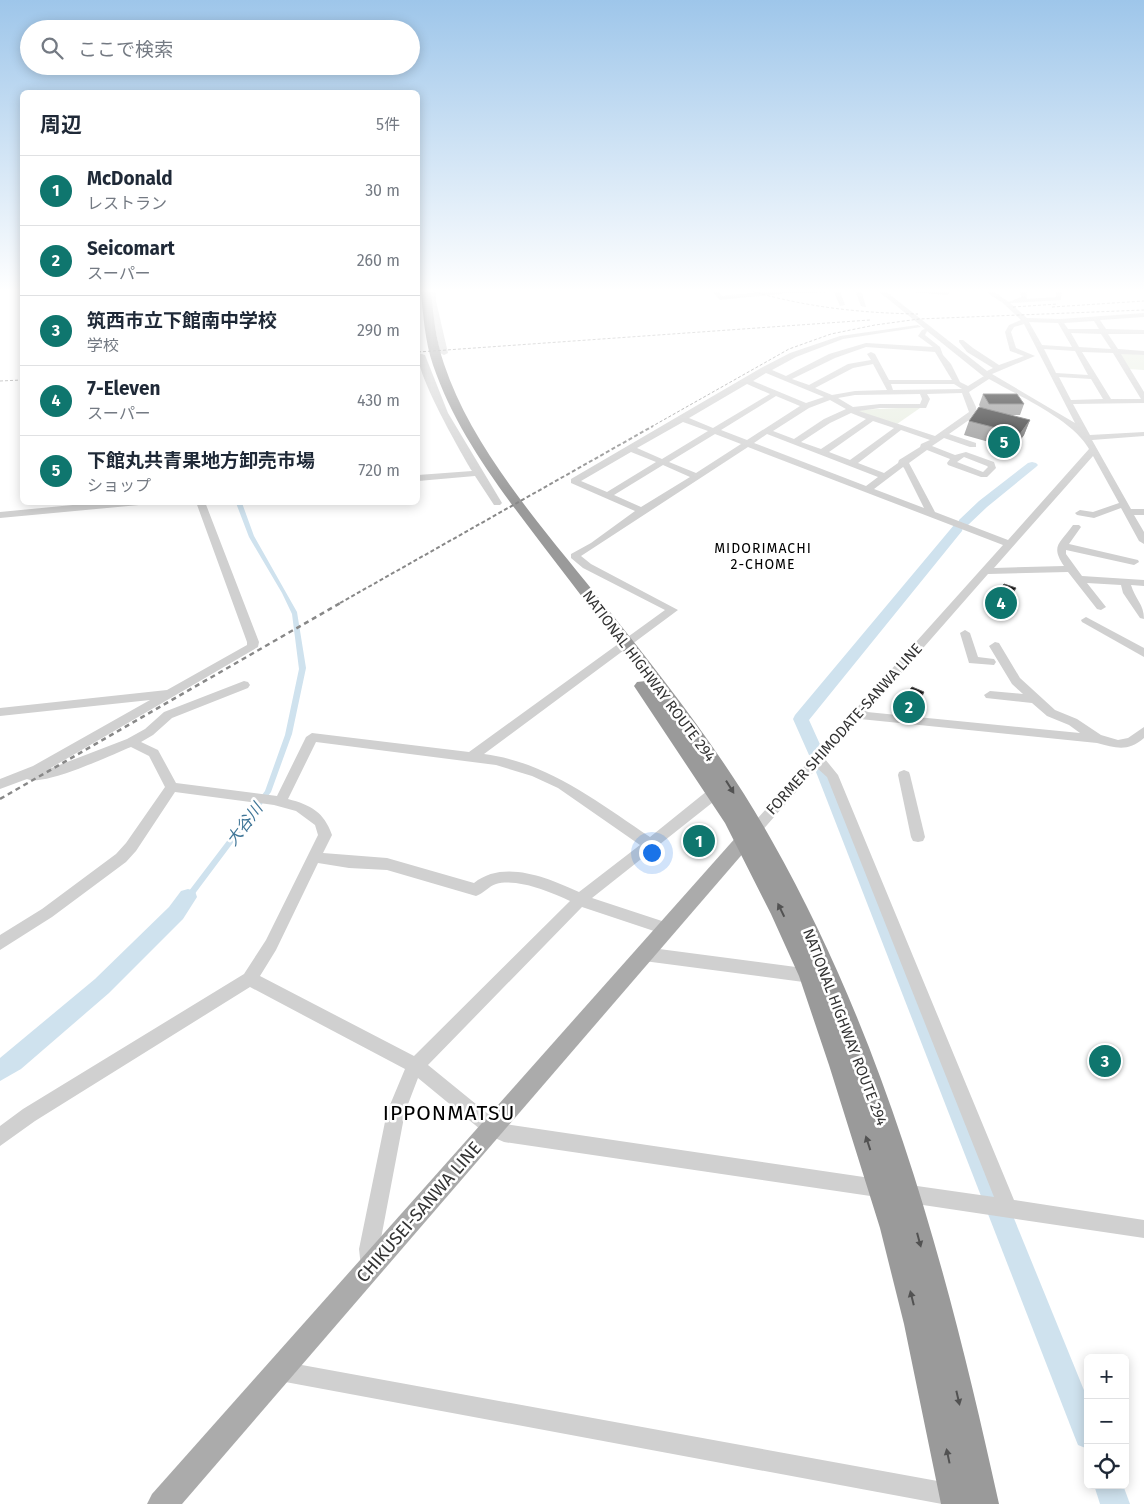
<!DOCTYPE html>
<html lang="ja">
<meta charset="utf-8">
<style>
body{margin:0;font-family:"Fira Sans","Noto Sans JP",sans-serif;background:#f6f6f7;color:#1f2937}
.controls{position:absolute;right:15px;bottom:15px;display:grid;overflow:hidden;border-radius:8px;box-shadow:0 2px 12px #0003}
.controls button{width:45px;height:45px;display:grid;place-items:center;padding:0;border:0;border-bottom:1px solid #e0e1e3;background:#fff;color:#1f2937;font:25px sans-serif}
.you{position:absolute;left:651px;top:852px;width:18px;height:18px;margin:-12px;border:4px solid #fff;border-radius:50%;background:#1a73e8;box-shadow:0 0 0 8px #1a73e833}
.badge{display:grid;place-items:center;width:32px;height:32px;border-radius:50%;background:#0f766e;color:#fff;font-size:16px;font-weight:700}
.pin{position:absolute;translate:-50% -50%;border:2px solid #fff;box-shadow:0 1px 5px #0006}
.list{margin:0;padding:0;list-style:none}
h2{display:flex;justify-content:space-between;align-items:center;height:65px;margin:0;padding:0 20px;font-size:21px}
h2 small{font-size:16px;font-weight:400;color:#747a83}
.list li{display:grid;grid-template-columns:32px 1fr auto;gap:15px;align-items:center;box-sizing:border-box;height:70px;padding:0 20px;border-top:1px solid #e0e1e3}
.list b{display:block;font-size:19px;white-space:nowrap}
.list p{margin:0;font-size:16px;white-space:nowrap;color:#747a83}
.list em{font-size:16px;font-style:normal;color:#747a83}
.icon{flex:none;width:28px;height:28px;fill:none;stroke:currentColor;stroke-width:2;stroke-linecap:round;stroke-linejoin:round}
.map{position:relative;flex:none;width:1144px;height:1504px;overflow:hidden}
.search{position:absolute;background:#fff;box-shadow:0 2px 12px #0003;left:20px;top:20px;width:400px;height:55px;display:flex;align-items:center;gap:12px;box-sizing:border-box;padding:0 18px;border-radius:28px;color:#747a83;font-size:19px}
.panel{position:absolute;background:#fff;box-shadow:0 2px 12px #0003;left:20px;top:90px;width:400px;height:415px;border-radius:8px}
.map>svg:first-child{display:block}
.green{fill:#e6ecdf}
.water{fill:#cfe2ee}
.lines{fill:none;stroke-linecap:round;stroke-linejoin:round}
.river{fill:#cfe2ee;fill-rule:evenodd}
.minor{fill:#d0d0d0;fill-rule:evenodd}
.major{fill:#ababab;fill-rule:evenodd}
.highway{fill:#9a9a9a;fill-rule:evenodd}
.rail-far2{stroke:#888;stroke-width:1;stroke-dasharray:3 2;stroke-linecap:butt}
.rail-far1{stroke:#888;stroke-width:2;stroke-dasharray:4 2.5;stroke-linecap:butt}
.rail{stroke:#888;stroke-width:2.5;stroke-dasharray:5 4;stroke-linecap:butt}
.wall{fill:#8c8c8c}
.shaded-wall{fill:#5f5f5f}
.building{fill:#1a1a1a;stroke:#5f5f5f}
.oneway{fill:#525252}
.labels{text-anchor:middle;stroke-width:5;stroke-linejoin:round;paint-order:stroke}
.far-neighbourhood-label{font-size:14px;letter-spacing:1px;fill:#000;stroke:#fff}
.street-label{font-size:15px;fill:#333;stroke:#fff}
.water-label{font-size:16px;font-style:italic;fill:#3f7597;stroke:#fff}
.near-street-label{font-size:18px;fill:#333;stroke:#fff}
.near-quarter-label{font-size:21px;letter-spacing:1px;fill:#000;stroke:#fff}
</style>
<div class="map">
<svg width="1144" height="1504" viewBox="0 0 1144 1504">
<rect width="100%" height="100%" fill="#fff"/>
<g class="green">
<path d="M 1122,353 L 1144,355 L 1144,370 L 1129,369 L 1120,354 Z"/>
<path d="M 918,407 L 920,408 L 897,424 L 859,412 L 859,410 Z"/>
</g>
<path class="water" d="M 236,503 L 242,503 L 254,536 L 297,612 L 306,668 L 292,734 L 271,792 L 179,915 L 173,912 L 265,791 L 285,735 L 299,669 L 292,614 L 282,593 L 249,537 Z"/>
<g class="lines">
<g class="river">
<path d="M 1032,462 L 1036,463 L 1038,465 L 1036,467 L 987,507 L 967,526 L 963,527 L 962,531 L 809,720 L 823,751 L 821,755 L 815,757 L 809,755 L 793,719 L 795,715 L 954,525 L 958,524 L 959,520 L 979,501 L 1028,463 Z"/>
<path d="M 824,766 L 830,768 L 832,772 L 1088,1400 L 1088,1449 L 1078,1445 L 1074,1435 L 816,772 L 818,768 Z"/>
<path d="M 188,889 L 195,891 L 197,897 L 183,919 L 109,993 L 21,1069 L 0,1081 L 0,1058 L 95,979 L 169,907 L 181,891 Z"/>
<path d="M 1094,1485 L 1123,1485 L 1130,1504 L 1100,1504 Z"/>
</g>
<g class="minor">
<path d="M 430,290 L 436,290 L 436,301 L 448,353 L 444,355 L 440,353 L 430,301 Z"/>
<path d="M 711,290 L 717,290 L 722,296 L 778,290 L 841,290 L 840,291 L 845,305 L 840,306 L 834,292 L 789,293 L 720,300 Z"/>
<path d="M 855,290 L 861,290 L 866,307 L 861,306 Z"/>
<path d="M 877,290 L 884,290 L 987,371 L 993,368 L 967,352 L 959,342 L 959,340 L 963,340 L 973,348 L 999,365 L 1024,356 L 1010,351 L 1005,332 L 1009,325 L 1021,320 L 1003,303 L 983,290 L 991,290 L 1009,302 L 1021,297 L 1020,290 L 1026,290 L 1027,299 L 1056,297 L 1056,290 L 1062,290 L 1061,300 L 1010,303 L 1027,318 L 1060,319 L 1144,313 L 1144,317 L 1100,320 L 1106,329 L 1144,330 L 1144,334 L 1108,334 L 1118,349 L 1144,351 L 1144,355 L 1121,354 L 1144,392 L 1144,403 L 1073,404 L 1090,435 L 1144,432 L 1144,436 L 1092,440 L 1131,509 L 1144,509 L 1144,515 L 1134,515 L 1144,532 L 1144,544 L 1139,541 L 1121,508 L 1094,518 L 1077,515 L 1075,513 L 1080,510 L 1093,512 L 1119,503 L 1093,456 L 994,568 L 1064,566 C 1050,545 1060,544 1073,525 L 1079,525 L 1081,527 L 1069,544 L 1138,560 L 1139,562 L 1134,565 L 1066,550 L 1066,554 L 1082,576 L 1144,580 L 1144,586 L 1131,585 C 1135,599 1144,604 1144,619 L 1140,618 L 1123,593 L 1121,585 L 1087,583 L 1106,607 L 1101,610 L 1097,609 L 1068,572 L 988,574 L 867,712 L 1080,733 L 1069,725 L 1047,716 L 1032,703 L 986,698 L 984,695 L 990,691 L 1023,694 L 1012,684 L 989,646 L 995,642 L 999,643 L 1020,678 L 1055,710 L 1077,719 L 1101,735 L 1118,740 L 1128,738 L 1144,727 L 1144,738 C 1128,752 1116,748 1097,743 L 860,719 L 825,759 L 838,775 L 1014,1200 L 1144,1220 L 1144,1238 L 903,1202 L 896,1200 L 894,1193 L 896,1186 L 903,1184 L 994,1197 L 827,777 L 817,768 L 760,833 L 755,834 L 750,833 L 748,829 L 1003,545 L 748,447 L 581,556 L 591,564 L 678,610 L 484,754 C 547,762 598,802 650,837 L 712,787 L 722,787 L 724,791 L 722,795 L 592,898 L 671,924 L 673,929 L 671,934 L 666,935 L 582,907 L 428,1065 L 498,1122 L 504,1124 L 884,1180 L 891,1182 L 893,1189 L 891,1196 L 884,1198 L 504,1142 L 486,1134 L 418,1078 L 405,1112 L 379,1249 L 381,1267 L 378,1274 L 371,1277 L 364,1274 L 361,1267 L 359,1249 L 387,1112 L 405,1069 L 250,987 L 35,1121 L 0,1146 L 0,1126 L 23,1109 L 244,974 L 266,940 L 318,835 L 315,825 L 296,811 L 274,805 L 175,792 L 136,851 L 126,862 L 52,917 L 0,950 L 0,935 L 42,909 L 116,854 L 126,843 L 165,787 L 149,756 L 131,747 C 111,755 44,787 27,779 L 0,789 L 0,779 L 33,766 L 150,700 L 0,716 L 0,708 L 167,690 L 247,645 L 247,642 L 196,502 L 205,502 L 259,642 L 258,647 L 49,769 L 127,739 L 145,729 L 164,712 L 244,681 L 248,682 L 250,685 L 248,688 L 172,718 L 153,735 L 141,742 L 158,750 L 176,783 L 277,796 L 306,737 L 312,733 L 469,752 L 665,610 L 583,568 L 571,558 L 571,554 L 591,543 L 635,511 L 571,483 L 571,479 L 761,368 L 790,353 L 840,336 L 918,325 L 921,327 L 843,339 L 796,357 L 772,370 L 786,376 L 829,354 L 866,343 L 933,347 L 918,336 L 922,330 L 925,329 ZM 1094,321 L 1099,329 L 1068,329 L 1064,323 ZM 1029,322 L 1058,323 L 1072,347 L 1042,345 ZM 1024,324 L 1075,423 L 992,374 L 1035,356 L 1016,348 L 1011,332 L 1014,327 ZM 927,331 L 983,376 L 984,376 L 968,386 L 960,382 L 951,364 L 943,355 L 940,347 L 925,335 ZM 1071,333 L 1101,334 L 1111,349 L 1079,347 ZM 866,347 L 935,352 L 952,380 L 889,380 L 875,354 L 871,352 L 867,354 L 871,360 L 848,364 L 809,385 L 792,379 L 835,358 ZM 1044,349 L 1075,351 L 1088,375 L 1056,373 ZM 1082,352 L 1113,353 L 1141,399 L 1111,399 ZM 873,364 L 887,390 L 855,391 L 832,395 L 815,388 L 853,368 ZM 766,373 L 824,397 L 806,403 L 753,381 ZM 1059,377 L 1091,379 L 1103,399 L 1071,400 ZM 989,379 C 1019,396 1073,420 1089,449 L 1008,540 L 935,512 L 909,463 L 927,450 L 950,459 L 947,463 L 948,465 L 981,477 L 987,477 L 996,468 L 994,462 L 966,452 L 955,455 L 932,446 L 944,438 L 970,447 L 976,447 L 976,443 L 949,434 L 976,415 L 976,407 L 969,392 ZM 747,384 L 770,394 L 713,428 L 689,418 ZM 891,384 L 954,384 L 962,389 L 893,390 ZM 962,393 L 969,412 L 935,436 L 859,411 L 880,408 L 926,408 L 930,399 L 927,394 ZM 920,394 L 922,399 L 920,404 L 880,404 L 853,407 L 838,398 L 855,395 ZM 776,396 L 800,406 L 747,440 L 721,430 ZM 830,400 L 846,409 L 824,419 L 794,439 L 773,431 L 809,408 ZM 851,413 L 866,419 L 821,449 L 801,442 L 830,423 ZM 873,421 L 894,428 L 850,460 L 829,452 ZM 683,422 L 708,431 L 662,459 L 637,448 ZM 901,430 L 930,440 L 921,444 L 920,447 L 899,460 L 898,463 L 884,473 L 858,463 ZM 715,434 L 741,444 L 696,473 L 669,462 ZM 767,434 L 878,477 L 866,486 L 754,443 ZM 631,452 L 656,462 L 607,492 L 581,481 ZM 964,457 L 987,466 L 988,467 L 983,472 L 957,462 ZM 663,465 L 690,477 L 641,507 L 614,495 ZM 903,467 L 904,468 L 924,508 L 874,489 ZM 316,742 L 496,765 L 532,776 L 558,788 L 640,845 L 579,892 C 548,878 504,859 474,883 L 387,858 L 323,853 L 332,835 C 324,812 311,805 288,799 ZM 318,863 L 349,868 L 387,870 L 476,896 C 484,893 489,886 496,884 C 517,878 551,892 570,901 L 414,1056 L 260,976 L 276,950 Z"/>
<path d="M 886,290 L 950,290 L 950,293 L 947,295 Z"/>
<path d="M 418,353 L 425,355 L 448,413 L 502,503 L 500,505 L 494,505 L 475,476 L 418,481 L 418,475 L 472,471 C 460,451 415,372 418,353 Z"/>
<path d="M 104,502 L 143,502 L 139,505 L 0,518 L 0,512 Z"/>
<path d="M 1086,617 L 1144,648 L 1144,657 L 1082,622 L 1081,620 Z"/>
<path d="M 965,630 L 970,633 L 978,657 L 994,659 L 996,662 L 994,665 L 969,663 L 960,633 Z"/>
<path d="M 904,770 L 909,772 L 910,775 L 925,837 L 923,841 L 918,842 L 913,841 L 911,837 L 898,775 L 899,772 Z"/>
<path d="M 644,947 L 811,969 L 816,971 L 819,976 L 816,981 L 811,983 L 644,961 L 639,959 L 636,954 L 639,949 Z"/>
<path d="M 280,1361 L 954,1484 L 962,1487 L 965,1495 L 962,1503 L 959,1504 L 942,1504 L 280,1381 L 273,1378 L 270,1371 L 273,1364 Z"/>
</g>
<path class="major" d="M 752,824 L 758,826 L 761,831 L 758,836 L 182,1504 L 147,1504 L 152,1494 L 746,826 Z"/>
<path class="highway" d="M 421,290 L 431,290 C 433,315 436,340 444,364 C 473,452 549,535 606,607 C 666,682 725,757 772,841 C 888,1046 949,1276 999,1504 L 941,1504 L 904,1324 L 880,1228 L 829,1065 L 799,976 L 771,914 L 725,823 L 634,686 L 637,682 L 646,681 C 613,637 580,594 547,551 C 503,493 457,435 433,365 C 425,341 423,315 421,290 Z"/>
<g class="rail-far2">
<path d="M 748,290 C 804,307 860,313 918,314"/>
<path d="M 1013,307 L 1058,304"/>
<path d="M 1052,307 L 1144,301"/>
<path d="M 418,352 L 870,320"/>
<path d="M 0,381 L 22,380"/>
<path d="M 651,427 L 789,349 L 831,334 L 875,325 L 919,319 L 1144,310"/>
</g>
<path class="rail-far1" d="M 340,603 L 653,426"/>
<path class="rail" d="M 0,799 L 342,602"/>
</g>
<g class="wall">
<path d="M 983,394 L 1024,404 L 1020,415 L 1009,415 L 1030,420 L 1024,435 L 1014,449 L 964,435 L 969,421 L 981,408 L 979,405 Z"/>
<path d="M 996,594 L 1011,600 L 1002,611 L 990,606 Z"/>
<path d="M 924,692 L 920,704 L 912,714 L 898,710 L 903,698 Z"/>
</g>
<g class="shaded-wall">
<path d="M 1030,420 L 1024,435 L 1014,449 L 1020,434 Z"/>
<path d="M 1016,588 L 1011,600 L 1002,611 L 1008,599 Z"/>
<path d="M 924,692 L 920,704 L 912,714 L 916,703 Z"/>
</g>
<g class="building">
<path d="M 983,394 L 1017,394 L 1024,404 L 989,404 Z"/>
<path d="M 979,407 L 1030,420 L 1020,434 L 969,421 Z"/>
<path d="M 1004,584 L 1016,588 L 1008,599 L 996,594 Z"/>
<path d="M 912,687 L 924,692 L 916,703 L 903,698 Z"/>
</g>
<defs><path id="oneway-solid" d="M-6-.8H1V-3.2L6.5 0L1 3.2V.8H-6Z" transform="scale(1.25)"/></defs>
<g class="oneway">
<use href="#oneway-solid" transform="translate(730 787) rotate(58)"/>
<use href="#oneway-solid" transform="translate(781 910) rotate(-116)"/>
<use href="#oneway-solid" transform="translate(868 1143) rotate(-108)"/>
<use href="#oneway-solid" transform="translate(919 1240) rotate(75)"/>
<use href="#oneway-solid" transform="translate(912 1298) rotate(-104)"/>
<use href="#oneway-solid" transform="translate(958 1398) rotate(77)"/>
<use href="#oneway-solid" transform="translate(948 1456) rotate(-102)"/>
</g>
<linearGradient id="sky" x2="0" y2="1"><stop stop-color="#9ec6ea"/><stop offset="0.58" stop-color="#fff"/><stop offset="1" stop-color="#fff" stop-opacity="0"/></linearGradient>
<rect width="1144" height="501" fill="url(#sky)"/>
<g class="labels">
<g class="far-neighbourhood-label">
<text x="763" y="553">MIDORIMACHI<tspan x="763" dy="16">2-CHOME</tspan></text>
</g>
<g class="street-label">
<text transform="translate(649 676) rotate(53)" y="5">NATIONAL HIGHWAY ROUTE 294</text>
<text transform="translate(844 729) rotate(-48)" y="5">FORMER SHIMODATE-SANWA LINE</text>
<text transform="translate(845 1027) rotate(69)" y="5">NATIONAL HIGHWAY ROUTE 294</text>
</g>
<g class="water-label">
<text transform="translate(244 824) rotate(-53)" y="6">大谷川</text>
</g>
<g class="near-street-label">
<text transform="translate(419 1212) rotate(-49)" y="6">CHIKUSEI-SANWA LINE</text>
</g>
<g class="near-quarter-label">
<text x="449" y="1120">IPPONMATSU</text>
</g>
</g>
</svg>
<div class="controls">
<button>+</button>
<button>−</button>
<button><svg class="icon" aria-label="locate" viewBox="0 0 24 24"><circle cx="12" cy="12" r="6"/><path d="M12 2v4M12 18v4M2 12h4M18 12h4"/></svg></button>
</div>
<div class="you"></div>
<div class="pin badge" style="left:699px;top:841px">1</div>
<div class="pin badge" style="left:909px;top:707px">2</div>
<div class="pin badge" style="left:1105px;top:1061px">3</div>
<div class="pin badge" style="left:1001px;top:603px">4</div>
<div class="pin badge" style="left:1004px;top:442px">5</div>
<div class="search"><svg class="icon" aria-label="search" viewBox="0 0 24 24"><circle cx="10" cy="10" r="6"/><path d="M15 15l6 6"/></svg>ここで検索</div>
<section class="panel">
<h2>周辺<small>5件</small></h2>
<ul class="list">
<li><span class="badge">1</span><div><b>McDonald</b><p>レストラン</p></div><em>30 m</em></li>
<li><span class="badge">2</span><div><b>Seicomart</b><p>スーパー</p></div><em>260 m</em></li>
<li><span class="badge">3</span><div><b>筑西市立下館南中学校</b><p>学校</p></div><em>290 m</em></li>
<li><span class="badge">4</span><div><b>7-Eleven</b><p>スーパー</p></div><em>430 m</em></li>
<li><span class="badge">5</span><div><b>下館丸共青果地方卸売市場</b><p>ショップ</p></div><em>720 m</em></li>
</ul>
</section>
</div>
